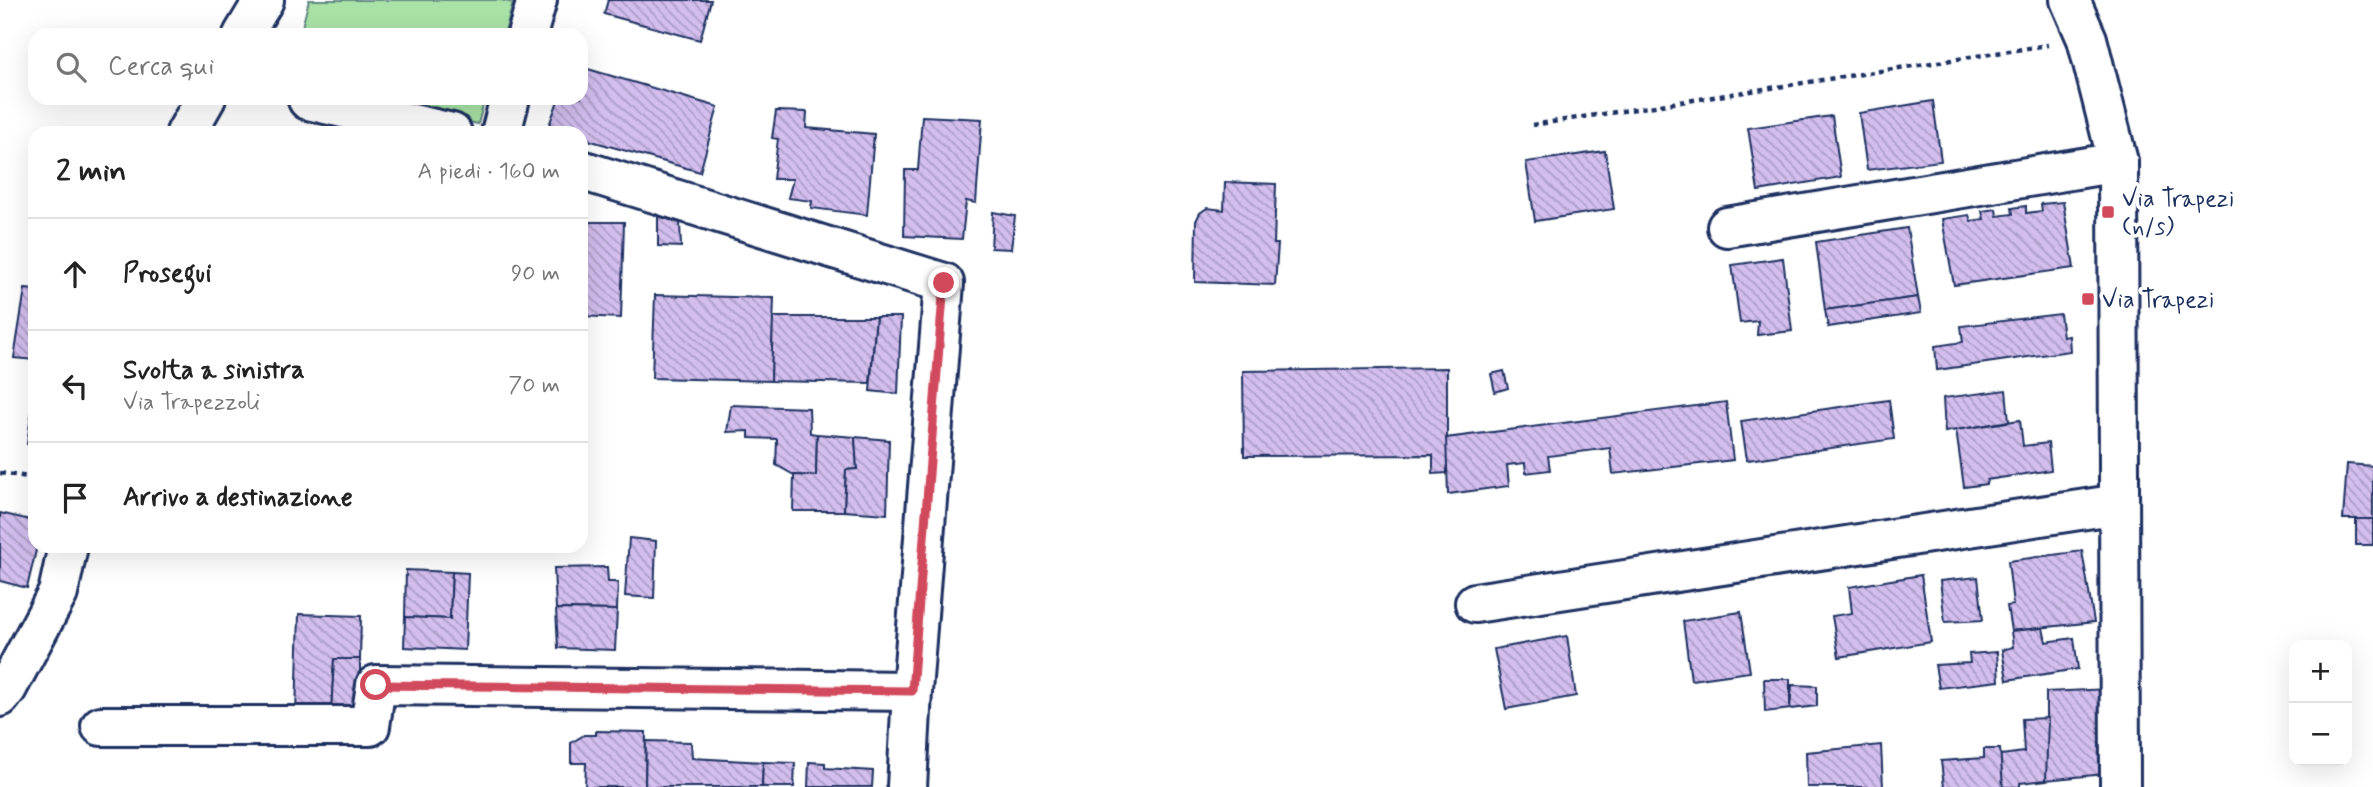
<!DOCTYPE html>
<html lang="it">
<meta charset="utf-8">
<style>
body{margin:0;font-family:Mynerve,sans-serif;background:#f2f2f2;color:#222}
.controls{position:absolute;right:21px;bottom:21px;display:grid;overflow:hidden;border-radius:14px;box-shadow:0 7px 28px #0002}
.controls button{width:63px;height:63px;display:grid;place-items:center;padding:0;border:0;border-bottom:2px solid #e0e0e0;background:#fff;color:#222;font:35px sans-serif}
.stop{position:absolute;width:21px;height:21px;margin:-16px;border:5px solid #d1495b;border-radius:50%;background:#fff}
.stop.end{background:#d1495b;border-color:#fff;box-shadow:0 2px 7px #0008}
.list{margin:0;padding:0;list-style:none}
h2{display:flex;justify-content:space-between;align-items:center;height:91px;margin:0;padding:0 28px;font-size:30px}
h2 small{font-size:23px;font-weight:400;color:#767676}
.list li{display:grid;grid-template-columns:46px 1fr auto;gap:21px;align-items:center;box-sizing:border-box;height:112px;padding:0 28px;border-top:2px solid #e0e0e0}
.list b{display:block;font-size:26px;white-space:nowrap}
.list p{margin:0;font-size:23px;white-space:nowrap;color:#767676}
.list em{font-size:23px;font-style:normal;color:#767676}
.icon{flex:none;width:38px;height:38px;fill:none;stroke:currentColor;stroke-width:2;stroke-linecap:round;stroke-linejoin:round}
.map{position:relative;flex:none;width:2373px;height:787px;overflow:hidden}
.search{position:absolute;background:#fff;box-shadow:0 7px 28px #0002;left:28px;top:28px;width:560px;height:77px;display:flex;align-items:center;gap:18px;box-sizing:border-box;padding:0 24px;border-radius:21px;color:#767676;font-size:26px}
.panel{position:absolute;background:#fff;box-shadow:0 7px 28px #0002;left:28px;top:126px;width:560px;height:427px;border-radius:21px}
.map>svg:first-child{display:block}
.garden{fill:#a8e2a6;stroke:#628882;stroke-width:2}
.building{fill:url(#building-back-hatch);stroke:#1b2f5e;stroke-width:2}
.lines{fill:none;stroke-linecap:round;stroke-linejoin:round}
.minor-casing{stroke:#1b2f5e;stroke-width:44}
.path{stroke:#1b2f5e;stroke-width:4.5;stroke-dasharray:5 5;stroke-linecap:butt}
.minor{stroke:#fff;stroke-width:38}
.route{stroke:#d1495b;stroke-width:9}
.poi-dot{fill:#d1495b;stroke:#fff;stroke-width:2.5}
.labels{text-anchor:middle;stroke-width:7;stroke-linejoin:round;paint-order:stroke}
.poi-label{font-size:24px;fill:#1b2f5e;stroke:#fff;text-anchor:start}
</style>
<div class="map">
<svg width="2373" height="787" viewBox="0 0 2373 787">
<defs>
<pattern id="building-back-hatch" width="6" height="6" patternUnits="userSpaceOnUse" patternTransform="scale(1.75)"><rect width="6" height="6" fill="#d3beee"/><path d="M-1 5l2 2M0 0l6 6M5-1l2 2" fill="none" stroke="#aa9bc4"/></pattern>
</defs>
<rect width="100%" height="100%" fill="#fff"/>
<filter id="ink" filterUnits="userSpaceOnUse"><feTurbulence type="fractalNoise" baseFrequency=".0143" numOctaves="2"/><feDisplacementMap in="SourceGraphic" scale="14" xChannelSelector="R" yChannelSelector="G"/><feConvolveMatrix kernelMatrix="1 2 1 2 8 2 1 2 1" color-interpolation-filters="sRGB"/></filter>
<g filter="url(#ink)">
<g class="garden">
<path d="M 309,0 L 501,0 L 513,3 L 504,35 L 300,35 Z"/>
<path d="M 368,98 L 485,98 L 478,124 Z"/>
</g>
<g class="building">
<path d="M 608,0 L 711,0 L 700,40 L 604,14 Z"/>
<path d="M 581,67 L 718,107 L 700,172 L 581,138 L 581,133 L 564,133 L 548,128 L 559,98 L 581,98 Z"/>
<path d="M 1933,101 L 1941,161 L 1867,170 L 1859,113 Z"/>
<path d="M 776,111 L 807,112 L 806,128 L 874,134 L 867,215 L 811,208 L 812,201 L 788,198 L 793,179 L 773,179 L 778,139 L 772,138 Z"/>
<path d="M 922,116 L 982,119 L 976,203 L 966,201 L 962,239 L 904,236 L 905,170 L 918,170 Z"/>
<path d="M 1832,116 L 1841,177 L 1758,191 L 1748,128 Z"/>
<path d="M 1605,151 L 1614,209 L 1535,221 L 1526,162 Z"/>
<path d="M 1225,182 L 1276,184 L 1274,244 L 1278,244 L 1275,285 L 1195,282 L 1196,221 L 1200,213 L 1207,208 L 1224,210 Z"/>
<path d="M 2063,202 L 2074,268 L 1954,285 L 1942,219 L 1969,215 L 1971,221 L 1984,219 L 1982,211 L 1996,209 L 1997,216 L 2013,214 L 2012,208 L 2026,206 L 2026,213 L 2042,211 L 2041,204 Z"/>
<path d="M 993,212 L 1015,216 L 1011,249 L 991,248 Z"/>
<path d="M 658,216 L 680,223 L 681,247 L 658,246 Z"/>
<path d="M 581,222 L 624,222 L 621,318 L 581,316 Z"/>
<path d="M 1907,228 L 1918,297 L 1825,310 L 1816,242 Z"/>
<path d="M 1783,258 L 1792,331 L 1757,335 L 1758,321 L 1740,323 L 1732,265 Z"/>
<path d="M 25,289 L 35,290 L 35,360 L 14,358 Z"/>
<path d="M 655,295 L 774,298 L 771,381 L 652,378 Z"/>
<path d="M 1918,297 L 1921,313 L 1828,327 L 1825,310 Z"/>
<path d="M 2060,314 L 2063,337 L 2069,336 L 2070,351 L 1937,370 L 1935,346 L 1963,342 L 1961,326 Z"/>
<path d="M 773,317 L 876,317 L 870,383 L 771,381 Z"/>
<path d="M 876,317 L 901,317 L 898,394 L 870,391 Z"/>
<path d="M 1447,368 L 1447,473 L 1433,474 L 1433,455 L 1244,456 L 1243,371 Z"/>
<path d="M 1504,371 L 1508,388 L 1495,392 L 1491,374 Z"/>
<path d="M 2006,390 L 2009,421 L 1945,432 L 1943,398 Z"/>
<path d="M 1889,400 L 1894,439 L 1747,460 L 1741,421 Z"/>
<path d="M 33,402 L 35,403 L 35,444 L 27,444 Z"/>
<path d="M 1726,402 L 1733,460 L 1613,474 L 1610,448 L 1548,456 L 1550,470 L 1526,473 L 1525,463 L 1507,465 L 1509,486 L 1448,494 L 1446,438 Z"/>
<path d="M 731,405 L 809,408 L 810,433 L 817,434 L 816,476 L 794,475 L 776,465 L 777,439 L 749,438 L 749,431 L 727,432 Z"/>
<path d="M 2020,420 L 2023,446 L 2048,443 L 2051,470 L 1987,480 L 1986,484 L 1964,487 L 1956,430 Z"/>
<path d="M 817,434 L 855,437 L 857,469 L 846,470 L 844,511 L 793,511 L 794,475 L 816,476 Z"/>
<path d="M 855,437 L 889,440 L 887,514 L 844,511 L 846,470 L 857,469 Z"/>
<path d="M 2347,464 L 2373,466 L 2373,519 L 2343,519 Z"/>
<path d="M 0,513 L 35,521 L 37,546 L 27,588 L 0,581 Z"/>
<rect x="2356" y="519" width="17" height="26"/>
<path d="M 629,538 L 656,541 L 654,598 L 625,596 Z"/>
<path d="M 2082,551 L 2094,622 L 2011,631 L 2007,606 L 2013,605 L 2008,561 Z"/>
<path d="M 607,567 L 608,582 L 618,582 L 617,610 L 556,609 L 554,568 Z"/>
<path d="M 406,570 L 452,572 L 450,619 L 405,617 Z"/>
<path d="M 452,572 L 468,573 L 465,650 L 404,647 L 405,617 L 450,619 Z"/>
<path d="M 1921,575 L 1931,642 L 1839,657 L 1832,616 L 1852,613 L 1849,587 Z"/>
<path d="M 1978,577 L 1983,620 L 1945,622 L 1940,581 Z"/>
<path d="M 556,609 L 617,610 L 615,650 L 558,648 Z"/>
<path d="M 1741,612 L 1750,672 L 1691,680 L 1683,621 Z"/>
<path d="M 299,614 L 361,616 L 360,659 L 334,659 L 331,715 L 296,714 Z"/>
<path d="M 2043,628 L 2046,642 L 2074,638 L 2078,669 L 2007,680 L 2002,650 L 2013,647 L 2011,631 Z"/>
<path d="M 1567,636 L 1576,696 L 1506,709 L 1494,649 Z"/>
<path d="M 1997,652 L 1999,681 L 1939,688 L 1935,665 L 1970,663 L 1969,654 Z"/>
<path d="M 334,659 L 360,659 L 360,716 L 331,715 Z"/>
<path d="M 1764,679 L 1790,679 L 1790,709 L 1765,712 Z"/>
<path d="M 1792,685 L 1817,686 L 1817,706 L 1790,709 Z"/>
<path d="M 2109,689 L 2114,773 L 2046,780 L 2046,692 Z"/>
<path d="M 2048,718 L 2046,780 L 2020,783 L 2020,787 L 2003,787 L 2000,755 L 2024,752 L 2022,719 Z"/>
<path d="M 596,731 L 646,732 L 645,787 L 585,787 L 586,763 L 571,763 L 571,743 L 584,735 L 596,735 Z"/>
<path d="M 646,741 L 691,742 L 692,758 L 763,762 L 762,787 L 645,787 Z"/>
<path d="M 1881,745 L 1883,787 L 1807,787 L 1806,752 Z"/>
<path d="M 1984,749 L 2000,749 L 2003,787 L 1944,787 L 1941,761 L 1984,758 Z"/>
<path d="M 763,762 L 795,763 L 794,787 L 762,787 Z"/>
<path d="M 809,762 L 825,763 L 825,768 L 873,771 L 872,787 L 808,787 Z"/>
</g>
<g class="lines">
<defs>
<g id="minor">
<path d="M 2070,0 L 2087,39 L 2118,162 L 2120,787"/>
<path d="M 243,35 L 264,0"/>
<path d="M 527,35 L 537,0"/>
<path d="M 308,100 L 452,133"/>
<path d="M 186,133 L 206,98"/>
<path d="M 501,133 L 510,98"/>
<path d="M 581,170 L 944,283 L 912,691 L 907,787"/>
<path d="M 1727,227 L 2118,162"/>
<path d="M 1475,603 L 2119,504"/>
<path d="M 0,697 L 7,688 L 58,593 L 68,546"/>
<path d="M 101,726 L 370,726 L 376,685 L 912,691"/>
</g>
</defs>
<use href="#minor" class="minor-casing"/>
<g class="path">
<path d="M 1532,125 L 2048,45"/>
<path d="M 0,473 L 35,478"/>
</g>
<use href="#minor" class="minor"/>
</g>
</g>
<g class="lines" filter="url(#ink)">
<path class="route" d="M 376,685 L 912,691 L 944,283"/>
</g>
<g class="poi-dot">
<rect x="2101" y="205" width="14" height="14" rx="3.5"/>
<rect x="2081" y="292" width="14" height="14" rx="3.5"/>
</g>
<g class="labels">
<g class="poi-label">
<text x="2122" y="206">Via Trapezi<tspan x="2122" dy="28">(n/s)</tspan></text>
<text x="2102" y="307">Via Trapezi</text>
</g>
</g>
</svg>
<div class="controls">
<button>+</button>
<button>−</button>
</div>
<div class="stop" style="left:376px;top:685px"></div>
<div class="stop end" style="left:944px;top:283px"></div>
<div class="search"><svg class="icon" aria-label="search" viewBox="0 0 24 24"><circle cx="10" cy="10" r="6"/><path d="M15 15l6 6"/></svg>Cerca qui</div>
<section class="panel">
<h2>2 min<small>A piedi · 160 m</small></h2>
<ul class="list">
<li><svg class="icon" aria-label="ahead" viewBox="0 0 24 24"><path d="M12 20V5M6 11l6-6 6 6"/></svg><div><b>Prosegui</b></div><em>90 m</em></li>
<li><svg class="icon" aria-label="left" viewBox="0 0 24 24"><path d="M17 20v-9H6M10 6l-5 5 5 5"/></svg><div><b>Svolta a sinistra</b><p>Via Trapezzoli</p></div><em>70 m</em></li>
<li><svg class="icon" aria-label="arrive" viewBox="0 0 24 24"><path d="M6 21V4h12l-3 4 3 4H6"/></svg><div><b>Arrivo a destinazione</b></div></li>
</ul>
</section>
</div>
